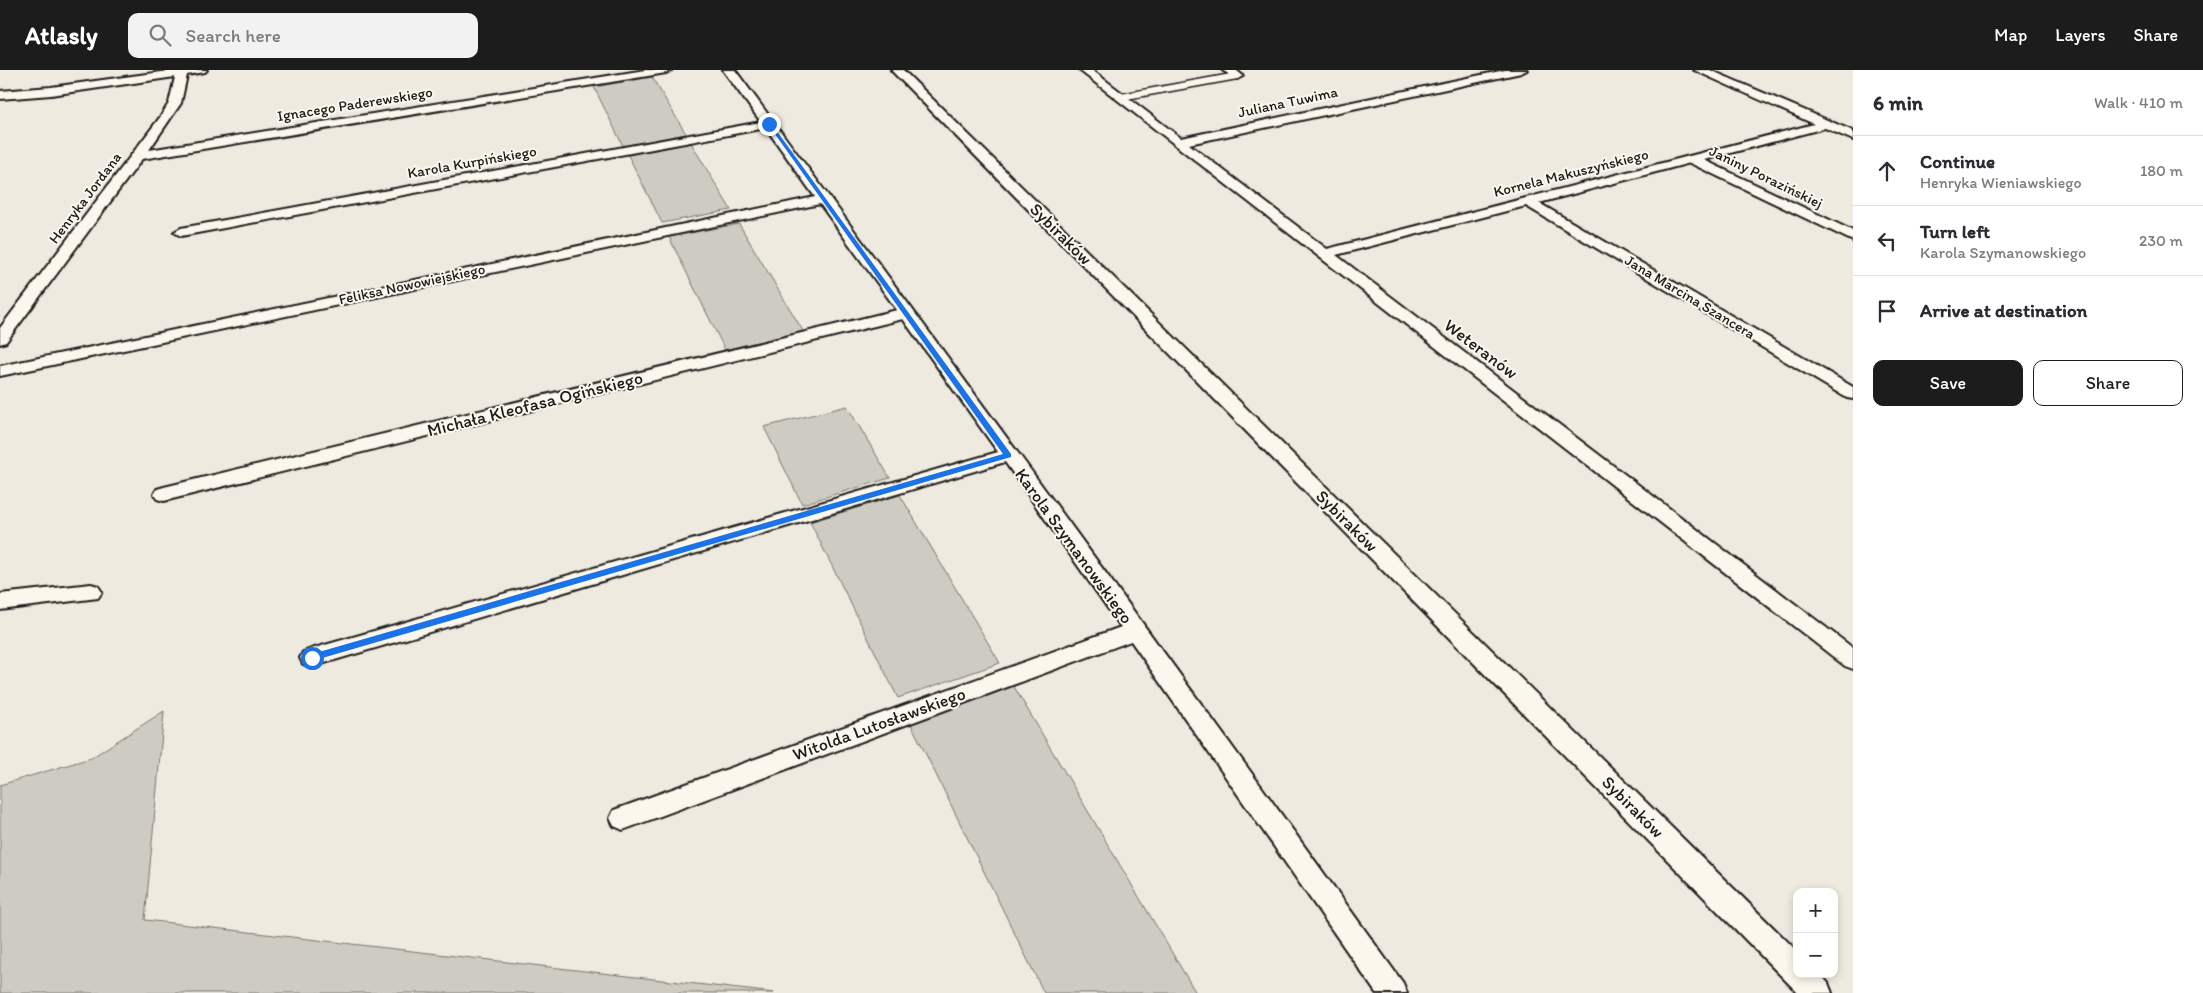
<!DOCTYPE html>
<meta charset="utf-8">
<style>
body{margin:0;font-family:Itim,sans-serif;background:#f2f2f3;color:#2b2b33}
.controls{position:absolute;right:15px;bottom:15px;display:grid;overflow:hidden;border-radius:10px;box-shadow:0 2px 8px #0003}
.controls button{width:45px;height:45px;display:grid;place-items:center;padding:0;border:0;border-bottom:1px solid #e1e1e2;background:#fff;color:#2b2b33;font:25px sans-serif}
.stop{position:absolute;width:15px;height:15px;margin:-11px;border:4px solid #1a73e8;border-radius:50%;background:#fff}
.stop.end{background:#1a73e8;border-color:#fff;box-shadow:0 1px 5px #0008}
.list{margin:0;padding:0;list-style:none}
h2{display:flex;justify-content:space-between;align-items:center;height:65px;margin:0;padding:0 20px;font-size:21px}
h2 small{font-size:16px;font-weight:400;color:#7c7c81}
.list li{display:grid;grid-template-columns:32px 1fr auto;gap:15px;align-items:center;box-sizing:border-box;height:70px;padding:0 20px;border-top:1px solid #e1e1e2}
.list b{display:block;font-size:19px;white-space:nowrap}
.list p{margin:0;font-size:16px;white-space:nowrap;color:#7c7c81}
.list em{font-size:16px;font-style:normal;color:#7c7c81}
.actions{display:flex;gap:10px;padding:15px 20px}
.actions a{flex:1;padding:11px 0;border:1px solid #1c1c1c;border-radius:10px;text-align:center;font-size:18px;color:#1c1c1c}
.actions .main{background:#1c1c1c;color:#fff}
.icon{flex:none;width:28px;height:28px;fill:none;stroke:currentColor;stroke-width:2;stroke-linecap:round;stroke-linejoin:round}
.map{position:relative;flex:none;width:1853px;height:923px;overflow:hidden}
header{display:flex;align-items:center;gap:30px;box-sizing:border-box;height:70px;padding:0 25px;background:#1c1c1c;color:#fff}
header strong{font-size:24px}
nav{display:flex;gap:28px;margin-inline-start:auto;font-size:18px}
.search{width:350px;height:45px;background:#f2f2f3;display:flex;align-items:center;gap:12px;box-sizing:border-box;padding:0 18px;border-radius:10px;color:#7c7c81;font-size:19px}
main{display:flex}
aside{flex:1;background:#fff}
.map>svg:first-child{display:block}
.green{fill:#ceccc2;stroke:#75746f}
.lines{fill:none;stroke-linecap:round;stroke-linejoin:round}
.lane-casing{stroke:#1c1c1c;stroke-width:9}
.street-casing{stroke:#1c1c1c;stroke-width:4}
.lane{stroke:#fbf7ec;stroke-width:6}
.street{fill:#fbf7ec;fill-rule:evenodd}
.route{fill:#1a73e8}
.labels{text-anchor:middle;stroke-width:4;stroke-linejoin:round;paint-order:stroke}
.far-street-label{font-size:15px;fill:#1c1c1c;stroke:#fbf7ec}
.street-label{font-size:18px;fill:#1c1c1c;stroke:#fbf7ec}
</style>
<header>
<strong>Atlasly</strong>
<div class="search"><svg class="icon" aria-label="search" viewBox="0 0 24 24"><circle cx="10" cy="10" r="6"/><path d="M15 15l6 6"/></svg>Search here</div>
<nav><a>Map</a><a>Layers</a><a>Share</a></nav>
</header>
<main>
<div class="map">
<svg width="1853" height="923" viewBox="0 0 1853 923">
<rect width="100%" height="100%" fill="#eeeadf"/>
<filter id="ink" filterUnits="userSpaceOnUse"><feTurbulence type="fractalNoise" baseFrequency=".02" numOctaves="2"/><feDisplacementMap in="SourceGraphic" scale="10" xChannelSelector="R" yChannelSelector="G"/><feConvolveMatrix kernelMatrix="1 2 1 2 8 2 1 2 1" color-interpolation-filters="sRGB"/></filter>
<g filter="url(#ink)">
<g class="green">
<path d="M 652,7 L 686,64 L 623,76 L 594,17 Z"/>
<path d="M 691,73 L 731,140 L 662,153 L 628,85 Z"/>
<path d="M 739,154 L 803,261 L 725,280 L 669,167 Z"/>
<path d="M 847,336 L 890,408 L 802,434 L 764,357 Z"/>
<path d="M 900,425 L 1000,593 L 898,628 L 810,452 Z"/>
<path d="M 1013,615 L 1196,923 L 1044,923 L 910,652 Z"/>
<path d="M 164,641 L 145,850 L 774,923 L 0,923 L 0,715 L 91,688 Z"/>
</g>
<g class="lines">
<defs>
<path id="lane" d="M 1121,27 L 1237,6"/>
<g id="street">
<path d="M 176,0 L 207,0 L 205,2 L 187,5 L 181,33 L 149,80 L 645,0 L 672,0 L 666,3 L 142,89 L 6,272 L 0,274 L 0,258 L 161,46 L 169,33 L 175,7 L 51,25 L 0,29 L 0,21 L 51,17 Z"/>
<path d="M 723,0 L 735,0 C 959,301 1183,607 1403,913 L 1407,923 L 1376,923 L 1131,571 L 623,760 L 614,756 L 610,748 L 614,740 L 1121,557 L 1005,392 L 311,597 L 303,594 L 300,588 L 303,582 L 311,579 L 998,382 L 903,249 L 164,431 L 157,429 L 154,424 L 157,419 L 164,417 L 897,240 L 820,134 L 0,306 L 0,296 L 815,127 L 766,58 L 181,166 L 174,162 L 181,158 L 761,52 Z"/>
<path d="M 891,0 L 903,0 L 1797,881 L 1797,904 L 1820,904 L 1828,913 L 1832,923 L 1798,923 Z"/>
<path d="M 1079,0 L 1092,0 L 1181,68 L 1505,0 L 1527,0 L 1521,3 L 1189,74 L 1327,179 L 1814,54 L 1694,0 L 1710,0 L 1853,61 L 1853,70 L 1825,58 L 1704,90 L 1853,161 L 1853,171 L 1690,93 L 1539,133 L 1853,317 L 1853,329 L 1847,328 L 1526,136 L 1336,185 L 1853,578 L 1853,599 L 1845,596 Z"/>
<path d="M 1222,0 L 1236,0 L 1243,6 L 1237,9 Z"/>
<path d="M 91,514 L 98,516 L 102,522 L 98,528 L 0,540 L 0,524 Z"/>
</g>
</defs>
<use href="#lane" class="lane-casing"/>
<use href="#street" class="street-casing"/>
<use href="#lane" class="lane"/>
<use href="#street" class="street"/>
</g>
</g>
<path class="route" d="M 767,53 L 771,53 L 1011,384 L 1011,387 L 312,591 L 308,590 L 307,588 L 312,584 L 1003,384 Z"/>
<g class="labels">
<g class="far-street-label">
<text transform="translate(1288 32) rotate(-12)" y="5">Juliana Tuwima</text>
<text transform="translate(355 34) rotate(-9)" y="5">Ignacego Paderewskiego</text>
<text transform="translate(472 92) rotate(-10)" y="5">Karola Kurpińskiego</text>
<text transform="translate(1571 103) rotate(-14)" y="5">Kornela Makuszyńskiego</text>
<text transform="translate(1766 107) rotate(26)" y="5">Janiny Porazińskiej</text>
<text transform="translate(85 128) rotate(-53)" y="5">Henryka Jordana</text>
<text transform="translate(412 214) rotate(-12)" y="5">Feliksa Nowowiejskiego</text>
<text transform="translate(1690 227) rotate(31)" y="5">Jana Marcina Szancera</text>
</g>
<g class="street-label">
<text transform="translate(1061 164) rotate(45)" y="6">Sybiraków</text>
<text transform="translate(1481 279) rotate(37)" y="6">Weteranów</text>
<text transform="translate(535 334) rotate(-14)" y="6">Michała Kleofasa Ogińskiego</text>
<text transform="translate(1347 451) rotate(45)" y="6">Sybiraków</text>
<text transform="translate(1074 476) rotate(54)" y="6">Karola Szymanowskiego</text>
<text transform="translate(879 654) rotate(-20)" y="6">Witolda Lutosławskiego</text>
<text transform="translate(1633 737) rotate(45)" y="6">Sybiraków</text>
</g>
</g>
</svg>
<div class="controls">
<button>+</button>
<button>−</button>
</div>
<div class="stop" style="left:312px;top:588px"></div>
<div class="stop end" style="left:769px;top:54px"></div>
</div>
<aside>
<h2>6 min<small>Walk · 410 m</small></h2>
<ul class="list">
<li><svg class="icon" aria-label="ahead" viewBox="0 0 24 24"><path d="M12 20V5M6 11l6-6 6 6"/></svg><div><b>Continue</b><p>Henryka Wieniawskiego</p></div><em>180 m</em></li>
<li><svg class="icon" aria-label="left" viewBox="0 0 24 24"><path d="M17 20v-9H6M10 6l-5 5 5 5"/></svg><div><b>Turn left</b><p>Karola Szymanowskiego</p></div><em>230 m</em></li>
<li><svg class="icon" aria-label="arrive" viewBox="0 0 24 24"><path d="M6 21V4h12l-3 4 3 4H6"/></svg><div><b>Arrive at destination</b></div></li>
</ul>
<div class="actions"><a class="main">Save</a><a>Share</a></div>
</aside>
</main>
